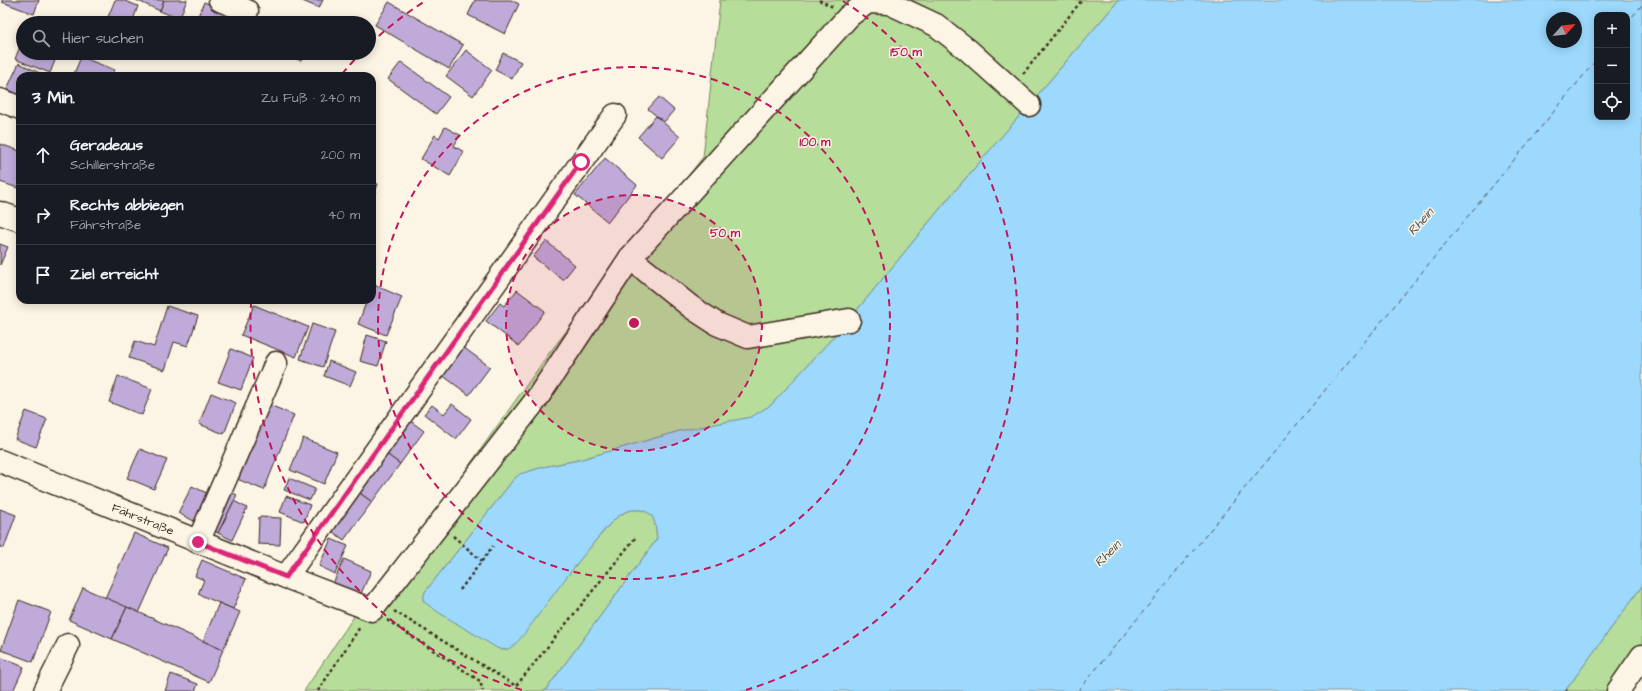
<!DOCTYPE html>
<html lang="de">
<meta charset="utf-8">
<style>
body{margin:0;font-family:"Architects Daughter",sans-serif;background:#242831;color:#f1f3f6}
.controls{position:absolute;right:12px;top:12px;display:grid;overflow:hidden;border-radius:8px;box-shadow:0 2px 10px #0003}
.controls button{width:36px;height:36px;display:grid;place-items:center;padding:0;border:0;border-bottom:1px solid #363941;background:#171b24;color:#f1f3f6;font:20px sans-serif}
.compass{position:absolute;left:1546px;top:12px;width:36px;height:36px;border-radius:50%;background:#171b24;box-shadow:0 2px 10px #0003;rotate:63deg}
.stop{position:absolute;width:12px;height:12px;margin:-9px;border:3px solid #db2777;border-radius:50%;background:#fff}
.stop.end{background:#db2777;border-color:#fff;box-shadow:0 1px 4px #0008}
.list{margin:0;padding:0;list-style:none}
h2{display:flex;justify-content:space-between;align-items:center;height:52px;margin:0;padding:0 16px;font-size:17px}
h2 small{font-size:13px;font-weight:400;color:#9ea1a6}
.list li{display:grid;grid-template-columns:26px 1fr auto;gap:12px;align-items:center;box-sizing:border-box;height:60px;padding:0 16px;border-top:1px solid #363941}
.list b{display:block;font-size:15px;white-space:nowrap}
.list p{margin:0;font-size:13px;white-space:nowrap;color:#9ea1a6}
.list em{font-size:13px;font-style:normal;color:#9ea1a6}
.icon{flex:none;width:22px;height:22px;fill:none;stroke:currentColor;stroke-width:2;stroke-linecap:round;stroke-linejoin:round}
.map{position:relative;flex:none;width:1642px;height:691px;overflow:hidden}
.search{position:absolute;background:#171b24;box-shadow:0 2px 10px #0003;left:16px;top:16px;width:360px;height:44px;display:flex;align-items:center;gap:10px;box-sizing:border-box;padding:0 14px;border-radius:22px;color:#9ea1a6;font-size:15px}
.panel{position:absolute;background:#171b24;box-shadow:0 2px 10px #0003;left:16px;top:72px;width:360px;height:232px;border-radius:12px}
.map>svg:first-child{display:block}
.green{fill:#b6dd99;stroke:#78845c}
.water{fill:#9cd9fd;stroke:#7593a4;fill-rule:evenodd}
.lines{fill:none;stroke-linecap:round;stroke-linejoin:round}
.ferry{stroke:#535656;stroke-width:1;stroke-dasharray:5 4;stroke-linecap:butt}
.building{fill:#bfaada;stroke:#3b2a1e}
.minor-casing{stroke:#3b2a1e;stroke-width:25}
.path{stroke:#3b2a1e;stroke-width:2.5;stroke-dasharray:3 3;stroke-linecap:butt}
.minor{stroke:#fcf5e5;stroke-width:22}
.route{stroke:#db2777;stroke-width:5}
.ring{fill:none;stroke:#c2185b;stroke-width:2;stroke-dasharray:7 5}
.labels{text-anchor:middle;stroke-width:3;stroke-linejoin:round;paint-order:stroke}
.street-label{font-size:12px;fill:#3b2a1e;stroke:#fcf5e5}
.water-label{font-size:13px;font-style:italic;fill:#535656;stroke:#fcf5e5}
.centre{fill:#c2185b;stroke:#fcf5e5;stroke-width:2}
.ring-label{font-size:12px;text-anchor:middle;font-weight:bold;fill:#c2185b;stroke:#fcf5e5;stroke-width:3;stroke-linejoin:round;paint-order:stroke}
</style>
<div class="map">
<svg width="1642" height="691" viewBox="0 0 1642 691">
<rect width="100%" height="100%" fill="#fcf5e5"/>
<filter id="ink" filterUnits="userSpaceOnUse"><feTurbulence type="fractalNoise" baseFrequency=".025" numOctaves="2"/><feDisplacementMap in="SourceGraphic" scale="8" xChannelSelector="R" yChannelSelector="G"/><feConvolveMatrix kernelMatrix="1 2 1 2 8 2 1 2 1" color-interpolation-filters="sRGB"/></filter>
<g filter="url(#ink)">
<g class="green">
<path d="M 720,0 L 1119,0 L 948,199 L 849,320 L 771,405 L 752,417 L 680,431 L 579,460 L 543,467 L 521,474 L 514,479 L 425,592 L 423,599 L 437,611 L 501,650 L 507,649 L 517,642 C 542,608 568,573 596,540 C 605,531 613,518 625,512 C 633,509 644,508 651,515 C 656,521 656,532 657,539 L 545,691 L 304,691 L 367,597 L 389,578 L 550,352 L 703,157 Z"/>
<path d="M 1642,586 L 1642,652 L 1615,691 L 1565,691 Z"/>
</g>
<path class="water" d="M 1119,0 L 1642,0 L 1642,586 L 1565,691 L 545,691 L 657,539 C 656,532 656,521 651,515 C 644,508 633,509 625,512 C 613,518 604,531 596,540 C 571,570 548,602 525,633 C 517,642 510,654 497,648 L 441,614 L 424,602 L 423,599 L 425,592 L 514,479 L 520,474 L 543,467 L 579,460 L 680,431 L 751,417 L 771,405 L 849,320 L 948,199 ZM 1597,15 L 1627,15 L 1627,117 L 1597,117 ZM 1552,18 L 1576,18 L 1576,42 L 1552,42 Z"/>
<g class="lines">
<g class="ferry">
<path d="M 1627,23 L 1642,5"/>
<path d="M 1078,691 L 1597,59"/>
</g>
</g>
<g class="building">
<path d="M 2,0 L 39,0 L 34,14 L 2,2 Z"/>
<path d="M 115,0 L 122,0 L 138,6 L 132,23 L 110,23 L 106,22 Z"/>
<path d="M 136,0 L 164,0 L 160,11 Z"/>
<path d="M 164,0 L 187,0 L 179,19 L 160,11 Z"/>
<path d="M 300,0 L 323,0 L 319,8 Z"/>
<path d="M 475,0 L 511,0 L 519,4 L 505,34 L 468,15 Z"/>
<path d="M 204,2 L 227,12 L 222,23 L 195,23 Z"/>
<path d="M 389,2 L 463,45 L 449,69 L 375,25 Z"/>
<path d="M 23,39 L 23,53 L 58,53 L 50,73 L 15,59 Z"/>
<path d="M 466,50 L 492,70 L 473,96 L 446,76 Z"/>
<path d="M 284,53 L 304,53 L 301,61 Z"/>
<path d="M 503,53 L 521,62 L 512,79 L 495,70 Z"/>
<path d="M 81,57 L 115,70 L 112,76 L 73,76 Z"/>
<path d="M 401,62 L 449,97 L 436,114 L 388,79 Z"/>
<path d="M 19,63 L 44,75 L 20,76 L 20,95 L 7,89 Z"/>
<path d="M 659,97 L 674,110 L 664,122 L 648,109 Z"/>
<path d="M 656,116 L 680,137 L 662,158 L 638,137 Z"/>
<path d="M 445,127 L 460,135 L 454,146 L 464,152 L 450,176 L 421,159 L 435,135 L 439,138 Z"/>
<path d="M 0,144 L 20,151 L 20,183 L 18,188 L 0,182 Z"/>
<path d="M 605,158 L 637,185 L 608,222 L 575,195 Z"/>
<path d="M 372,182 L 378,184 L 372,200 Z"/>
<path d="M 546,241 L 575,265 L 563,280 L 533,257 Z"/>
<path d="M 0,244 L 8,247 L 0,265 Z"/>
<path d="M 374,285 L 402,297 L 386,335 L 358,324 L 367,300 L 372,300 L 372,289 Z"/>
<path d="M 517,290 L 545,311 L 519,346 L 486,321 L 500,303 L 504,306 Z"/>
<path d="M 254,305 L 308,327 L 296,357 L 241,335 Z"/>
<path d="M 167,306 L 198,316 L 188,346 L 174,342 L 165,370 L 129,358 L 135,341 L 154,347 Z"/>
<path d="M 312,324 L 335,332 L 323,367 L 300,359 Z"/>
<path d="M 367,335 L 386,341 L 378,366 L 360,361 Z"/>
<path d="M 463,347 L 490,367 L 469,395 L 442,375 Z"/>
<path d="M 231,349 L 253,358 L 241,390 L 218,382 Z"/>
<path d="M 329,361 L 356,372 L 350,386 L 324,376 Z"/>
<path d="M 118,376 L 152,389 L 142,415 L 109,402 Z"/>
<path d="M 211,393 L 236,403 L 224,434 L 199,424 Z"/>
<path d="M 267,404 L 294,415 L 264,490 L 237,479 Z"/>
<path d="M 452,404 L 471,419 L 456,439 L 424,414 L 432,405 L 444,414 Z"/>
<path d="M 26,411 L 47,419 L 36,447 L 15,439 Z"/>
<path d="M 405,417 L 424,431 L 400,464 L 381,450 Z"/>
<path d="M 303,438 L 337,452 L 324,484 L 290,470 Z"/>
<path d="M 140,449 L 167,460 L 154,489 L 127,478 Z"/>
<path d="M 381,450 L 400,464 L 372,502 L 353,488 Z"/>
<path d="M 289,478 L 315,489 L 310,500 L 284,490 Z"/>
<path d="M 192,486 L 215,497 L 202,525 L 178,513 Z"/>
<path d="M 220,487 L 237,495 L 218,533 L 202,525 Z"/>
<path d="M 353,488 L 372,502 L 344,540 L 325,526 Z"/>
<path d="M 286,496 L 310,505 L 304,522 L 280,512 Z"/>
<path d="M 234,501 L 247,508 L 232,540 L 218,533 Z"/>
<path d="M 0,509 L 16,515 L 4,548 L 0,547 Z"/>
<path d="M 259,517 L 281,518 L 280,545 L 258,544 Z"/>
<path d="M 134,533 L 168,548 L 139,613 L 105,598 Z"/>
<path d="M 331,539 L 348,546 L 335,574 L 319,566 Z"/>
<path d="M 344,559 L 371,571 L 359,598 L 332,586 Z"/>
<path d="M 202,560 L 246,579 L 233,609 L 198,594 L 204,580 L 195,576 Z"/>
<path d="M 83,588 L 127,607 L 112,639 L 69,620 Z"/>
<path d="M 19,600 L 51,612 L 33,662 L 1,650 Z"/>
<path d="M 219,603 L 240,612 L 223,650 L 203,641 Z"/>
<path d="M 127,607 L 223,650 L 209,682 L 112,639 Z"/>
<path d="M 0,657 L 24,667 L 13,691 L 0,691 Z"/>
<path d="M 171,674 L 198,684 L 195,691 L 165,691 Z"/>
</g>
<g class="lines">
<defs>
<g id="minor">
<path d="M 220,0 L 247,11"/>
<path d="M 0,100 L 20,108"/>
<path d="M 0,213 L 20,220"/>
<path d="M 630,258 L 691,307 L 717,324 L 748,337 L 849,320"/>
<path d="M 0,461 L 286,577 L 372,610 L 536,400 L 630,258 L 849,16 L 868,2 L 889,3 L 936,25 L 968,50 L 1029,105"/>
<path d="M 198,542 L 276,363"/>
<path d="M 286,577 L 615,115"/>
<path d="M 45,691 L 68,645"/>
<path d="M 1618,691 L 1642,656"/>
</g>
</defs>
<use href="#minor" class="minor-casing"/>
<g class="path">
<path d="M 819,0 L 833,7"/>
<path d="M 1023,74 L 1082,0"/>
<path d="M 453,536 L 482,561"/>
<path d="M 460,590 L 493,546"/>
<path d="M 394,611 L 516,686 L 636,537"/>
<path d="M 387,620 L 480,681 L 483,691"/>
<path d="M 1566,690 L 1567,691"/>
<path d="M 318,691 L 360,627"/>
</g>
<use href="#minor" class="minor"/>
</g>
</g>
<g class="lines" filter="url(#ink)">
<path class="route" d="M 198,542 L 286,577 L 581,162"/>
</g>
<circle cx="634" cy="323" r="128" fill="#c2185b" fill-opacity=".12"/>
<g class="ring">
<circle cx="634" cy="323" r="128"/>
<circle cx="634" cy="323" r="256"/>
<path d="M522 690A384 384 0 0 1 251 303M342 74A384 384 0 0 1 360 54M370 44A384 384 0 0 1 425 1M843 1A384 384 0 0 1 746 690"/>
</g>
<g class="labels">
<g class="street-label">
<text transform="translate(143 519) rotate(22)" y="4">Fährstraße</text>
</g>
<g class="water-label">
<text transform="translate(1420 221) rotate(-48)" y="5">Rhein</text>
<text transform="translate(1107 553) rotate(-45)" y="5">Rhein</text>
</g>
</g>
<circle cx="634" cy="323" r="6" class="centre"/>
<g class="ring-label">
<text x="906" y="56">150 m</text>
<text x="815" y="146">100 m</text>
<text x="725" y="237">50 m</text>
</g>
</svg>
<div class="controls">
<button>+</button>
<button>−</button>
<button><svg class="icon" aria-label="locate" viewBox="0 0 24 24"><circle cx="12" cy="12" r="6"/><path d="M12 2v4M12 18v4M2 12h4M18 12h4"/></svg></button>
</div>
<svg class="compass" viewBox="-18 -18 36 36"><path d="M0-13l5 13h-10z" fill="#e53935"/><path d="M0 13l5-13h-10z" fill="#9ea1a6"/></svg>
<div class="stop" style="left:581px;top:162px"></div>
<div class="stop end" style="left:198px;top:542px"></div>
<div class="search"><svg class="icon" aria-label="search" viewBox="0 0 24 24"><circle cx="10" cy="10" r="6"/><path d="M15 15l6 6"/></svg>Hier suchen</div>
<section class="panel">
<h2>3 Min.<small>Zu Fuß · 240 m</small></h2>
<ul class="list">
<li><svg class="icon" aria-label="ahead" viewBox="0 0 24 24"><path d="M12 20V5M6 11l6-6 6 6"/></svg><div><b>Geradeaus</b><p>Schillerstraße</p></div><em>200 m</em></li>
<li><svg class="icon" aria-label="right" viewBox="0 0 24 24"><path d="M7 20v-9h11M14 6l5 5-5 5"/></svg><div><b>Rechts abbiegen</b><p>Fährstraße</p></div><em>40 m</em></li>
<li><svg class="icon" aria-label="arrive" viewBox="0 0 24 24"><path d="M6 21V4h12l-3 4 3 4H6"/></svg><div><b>Ziel erreicht</b></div></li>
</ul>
</section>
</div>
